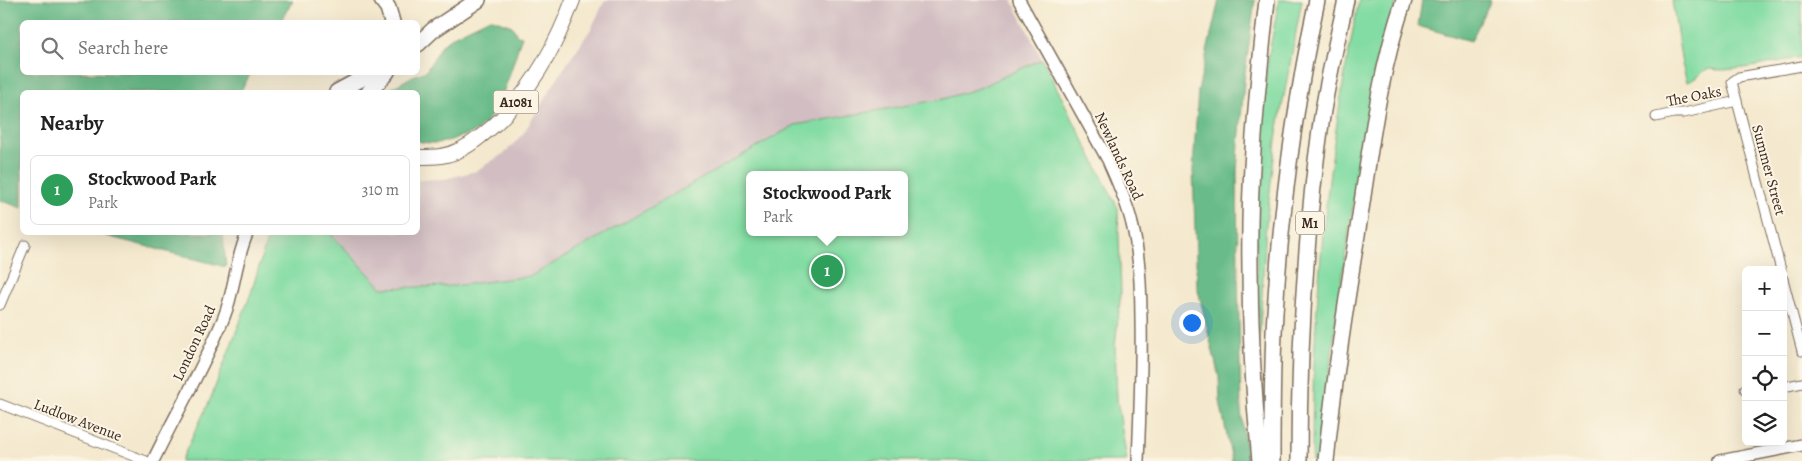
<!DOCTYPE html>
<meta charset="utf-8">
<style>
body{margin:0;font-family:Alegreya,serif;background:#f2f2f2;color:#222}
.controls{position:absolute;right:15px;bottom:15px;display:grid;overflow:hidden;border-radius:8px;box-shadow:0 5px 20px #0002}
.controls button{width:45px;height:45px;display:grid;place-items:center;padding:0;border:0;border-bottom:1px solid #e0e0e0;background:#fff;color:#222;font:25px sans-serif}
.you{position:absolute;left:1191px;top:322px;width:18px;height:18px;margin:-12px;border:4px solid #fff;border-radius:50%;background:#1a73e8;box-shadow:0 0 0 8px #1a73e833}
.badge{display:grid;place-items:center;width:32px;height:32px;border-radius:50%;background:#b45309;color:#fff;font-size:16px;font-weight:700}
.pin{position:absolute;translate:-50% -50%;border:2px solid #fff;box-shadow:0 1px 5px #0006}
.popup{position:absolute;left:746px;top:171px;width:162px;height:65px;box-sizing:border-box;display:grid;place-content:center;border-radius:8px;background:#fff;filter:drop-shadow(0 1px 4px #0005);font-size:16px;white-space:nowrap;color:#767676}
.popup b{font-size:19px;color:#222}
.popup::after{content:'';position:absolute;left:50%;top:100%;margin-left:-10px;border:10px solid transparent;border-top-color:#fff}
.list{margin:0;padding:0;list-style:none}
h2{display:flex;justify-content:space-between;align-items:center;height:65px;margin:0;padding:0 20px;font-size:21px}
h2 small{font-size:16px;font-weight:400;color:#767676}
.list li{display:grid;grid-template-columns:32px 1fr auto;gap:15px;align-items:center;box-sizing:border-box;height:70px;margin:0 10px 10px;padding:0 10px;border:1px solid #e0e0e0;border-radius:8px}
.list b{display:block;font-size:19px;white-space:nowrap}
.list p{margin:0;font-size:16px;white-space:nowrap;color:#767676}
.list em{font-size:16px;font-style:normal;color:#767676}
.icon{flex:none;width:28px;height:28px;fill:none;stroke:currentColor;stroke-width:2;stroke-linecap:round;stroke-linejoin:round}
.map{position:relative;flex:none;width:1802px;height:461px;overflow:hidden}
.search{position:absolute;background:#fff;box-shadow:0 5px 20px #0002;left:20px;top:20px;width:400px;height:55px;display:flex;align-items:center;gap:12px;box-sizing:border-box;padding:0 18px;border-radius:8px;color:#767676;font-size:19px}
.panel{position:absolute;background:#fff;box-shadow:0 5px 20px #0002;left:20px;top:90px;width:400px;height:145px;border-radius:8px}
.map>svg:first-child{display:block}
.industrial{fill:#d2bec2}
.green{fill:#82dca3;stroke:#5e8360;fill-rule:evenodd}
.forest{fill:#69bc89;stroke:#527354}
.lines{fill:none;stroke-linecap:round;stroke-linejoin:round}
.street-casing{stroke:#7c6d5c;stroke-width:11}
.secondary-casing{stroke:#7c6d5c;stroke-width:14}
.primary-casing{stroke:#7c6d5c;stroke-width:16}
.highway-casing{stroke:#7c6d5c;stroke-width:18}
.street{stroke:#fff;stroke-width:9}
.secondary{stroke:#fff;stroke-width:11}
.primary{stroke:#fff;stroke-width:14}
.highway{stroke:#fff;stroke-width:15}
.labels{text-anchor:middle;stroke-width:4;stroke-linejoin:round;paint-order:stroke}
.shield{fill:#fcf5e5;stroke:#75675a;stroke-width:1}
.shield-label{font-size:14px;font-weight:bold;fill:#3b2a1e}
.street-label{font-size:15px;fill:#3b2a1e;stroke:#fcf5e5}
</style>
<div class="map">
<svg width="1802" height="461" viewBox="0 0 1802 461">
<rect width="100%" height="100%" fill="#fcf5e5"/>
<filter id="ink" filterUnits="userSpaceOnUse"><feTurbulence type="fractalNoise" baseFrequency=".02" numOctaves="2"/><feDisplacementMap in="SourceGraphic" scale="10" xChannelSelector="R" yChannelSelector="G"/><feConvolveMatrix kernelMatrix="1 2 1 2 8 2 1 2 1" color-interpolation-filters="sRGB"/></filter>
<filter id="wash" filterUnits="userSpaceOnUse"><feTurbulence type="fractalNoise" baseFrequency=".0096" numOctaves="4" result="noise"/><feDisplacementMap in="SourceGraphic" scale="20" xChannelSelector="R" yChannelSelector="G"/><feGaussianBlur stdDeviation="1.12" result="paint"/><feColorMatrix in="noise" values="0 0 0 0 0 0 0 0 0 0 0 0 0 0 0 0 0 1.4 0 .05"/><feComposite in="paint" operator="in"/></filter>
<g filter="url(#wash)">
<rect width="100%" height="100%" fill="#f4e9ce"/>
<path class="industrial" d="M 605,0 L 1012,0 L 1042,59 L 996,89 L 795,125 L 531,276 L 453,286 L 382,288 L 330,233 L 418,232 L 418,180 L 445,179 L 476,171 L 506,152 L 523,134 L 558,77 L 591,29 Z"/>
<g class="green">
<path d="M 1279,0 L 1302,0 L 1277,133 L 1266,224 L 1259,346 L 1255,204 L 1266,71 Z"/>
<path d="M 1359,0 L 1397,0 L 1372,97 L 1355,192 L 1340,291 L 1318,461 L 1312,461 C 1312,306 1327,152 1359,0 Z"/>
<path d="M 1672,0 L 1802,0 L 1802,57 C 1776,62 1748,69 1721,70 C 1717,70 1713,69 1710,69 C 1701,70 1697,80 1687,82 L 1682,64 Z"/>
<path d="M 1042,59 L 1118,208 L 1121,292 L 1115,346 L 1117,399 L 1127,461 L 181,461 L 210,400 L 251,293 L 269,233 L 330,233 L 382,288 L 453,286 L 531,276 L 795,125 L 943,99 L 979,88 ZM 750,175 L 904,175 L 904,232 L 750,232 Z"/>
</g>
<g class="forest">
<path d="M 0,0 L 293,0 L 280,22 L 22,22 L 22,72 L 251,73 L 240,92 L 22,92 L 22,208 L 0,200 Z"/>
<path d="M 1219,0 L 1255,0 L 1244,81 L 1237,170 L 1238,275 L 1241,410 L 1247,461 L 1232,461 L 1220,401 L 1219,377 L 1197,286 L 1193,170 L 1198,91 Z"/>
<path d="M 1422,0 L 1491,0 L 1471,41 L 1418,26 Z"/>
<path d="M 490,18 L 512,26 L 517,35 L 522,36 C 512,64 502,113 477,130 C 472,134 465,135 459,137 C 444,143 433,145 418,141 L 418,92 L 385,92 L 413,76 L 426,71 L 442,45 L 455,35 Z"/>
<path d="M 95,233 L 223,233 L 226,267 Z"/>
</g>
</g>
<g filter="url(#ink)">
<g class="lines">
<defs>
<g id="street">
<path d="M 1656,117 L 1674,113 L 1684,113 L 1737,101"/>
<path d="M 1781,270 L 1732,82 L 1739,77 L 1802,66"/>
<path d="M 1783,279 L 1802,351"/>
<path d="M 0,305 L 25,245"/>
<path d="M 1783,387 L 1802,383"/>
<path d="M 1745,389 L 1746,389"/>
<path d="M 0,404 L 146,461"/>
</g>
<g id="secondary">
<path d="M 1019,0 L 1108,160 C 1117,181 1127,202 1132,224 C 1140,255 1141,288 1141,319 C 1142,367 1140,414 1138,461"/>
<path d="M 153,461 C 176,413 204,367 224,317 C 235,290 235,259 248,232"/>
<path d="M 1720,461 L 1802,445"/>
</g>
<path id="primary" d="M 418,157 C 425,157 433,157 441,156 C 456,154 470,145 481,136 C 526,102 554,51 573,0"/>
<g id="highway">
<path d="M 382,0 L 388,8 L 392,22"/>
<path d="M 418,44 L 433,30 L 478,0"/>
<path d="M 337,92 L 361,79 L 369,72"/>
<path d="M 369,92 L 387,72"/>
<path d="M 1260,461 C 1252,382 1249,302 1250,223 C 1251,149 1259,73 1267,0"/>
<path d="M 1272,461 C 1272,412 1272,362 1275,313 C 1281,208 1295,103 1317,0"/>
<path d="M 1299,461 C 1299,348 1305,235 1321,123 C 1327,82 1337,41 1346,0"/>
<path d="M 1326,461 C 1334,379 1347,297 1360,216 C 1371,143 1380,70 1404,0"/>
</g>
</defs>
<use href="#street" class="street-casing"/>
<use href="#secondary" class="secondary-casing"/>
<use href="#primary" class="primary-casing"/>
<use href="#highway" class="highway-casing"/>
<use href="#street" class="street"/>
<use href="#secondary" class="secondary"/>
<use href="#primary" class="primary"/>
<use href="#highway" class="highway"/>
</g>
</g>
<g class="labels">
<g class="shield">
<rect x="493.5" y="90.5" width="45" height="23" rx="4"/>
<rect x="1296" y="211.5" width="28" height="23" rx="4"/>
</g>
<g class="shield-label">
<text x="516" y="107">A1081</text>
<text x="1310" y="228">M1</text>
</g>
<g class="street-label">
<text transform="translate(1694 96) rotate(-11)" y="5">The Oaks</text>
<text transform="translate(1119 156) rotate(65)" y="5">Newlands Road</text>
<text transform="translate(1769 170) rotate(75)" y="5">Summer Street</text>
<text transform="translate(194 343) rotate(-65)" y="5">London Road</text>
<text transform="translate(78 420) rotate(21)" y="5">Ludlow Avenue</text>
</g>
</g>
</svg>
<div class="controls">
<button>+</button>
<button>−</button>
<button><svg class="icon" aria-label="locate" viewBox="0 0 24 24"><circle cx="12" cy="12" r="6"/><path d="M12 2v4M12 18v4M2 12h4M18 12h4"/></svg></button>
<button><svg class="icon" aria-label="layers" viewBox="0 0 24 24"><path d="M12 4l9 5-9 5-9-5zM3 14l9 5 9-5"/></svg></button>
</div>
<div class="you"></div>
<div class="pin badge" style="left:827px;top:271px;background:#2e9e5b">1</div>
<div class="popup"><b>Stockwood Park</b>Park</div>
<div class="search"><svg class="icon" aria-label="search" viewBox="0 0 24 24"><circle cx="10" cy="10" r="6"/><path d="M15 15l6 6"/></svg>Search here</div>
<section class="panel">
<h2>Nearby<small></small></h2>
<ul class="list">
<li><span class="badge" style="background:#2e9e5b">1</span><div><b>Stockwood Park</b><p>Park</p></div><em>310 m</em></li>
</ul>
</section>
</div>
